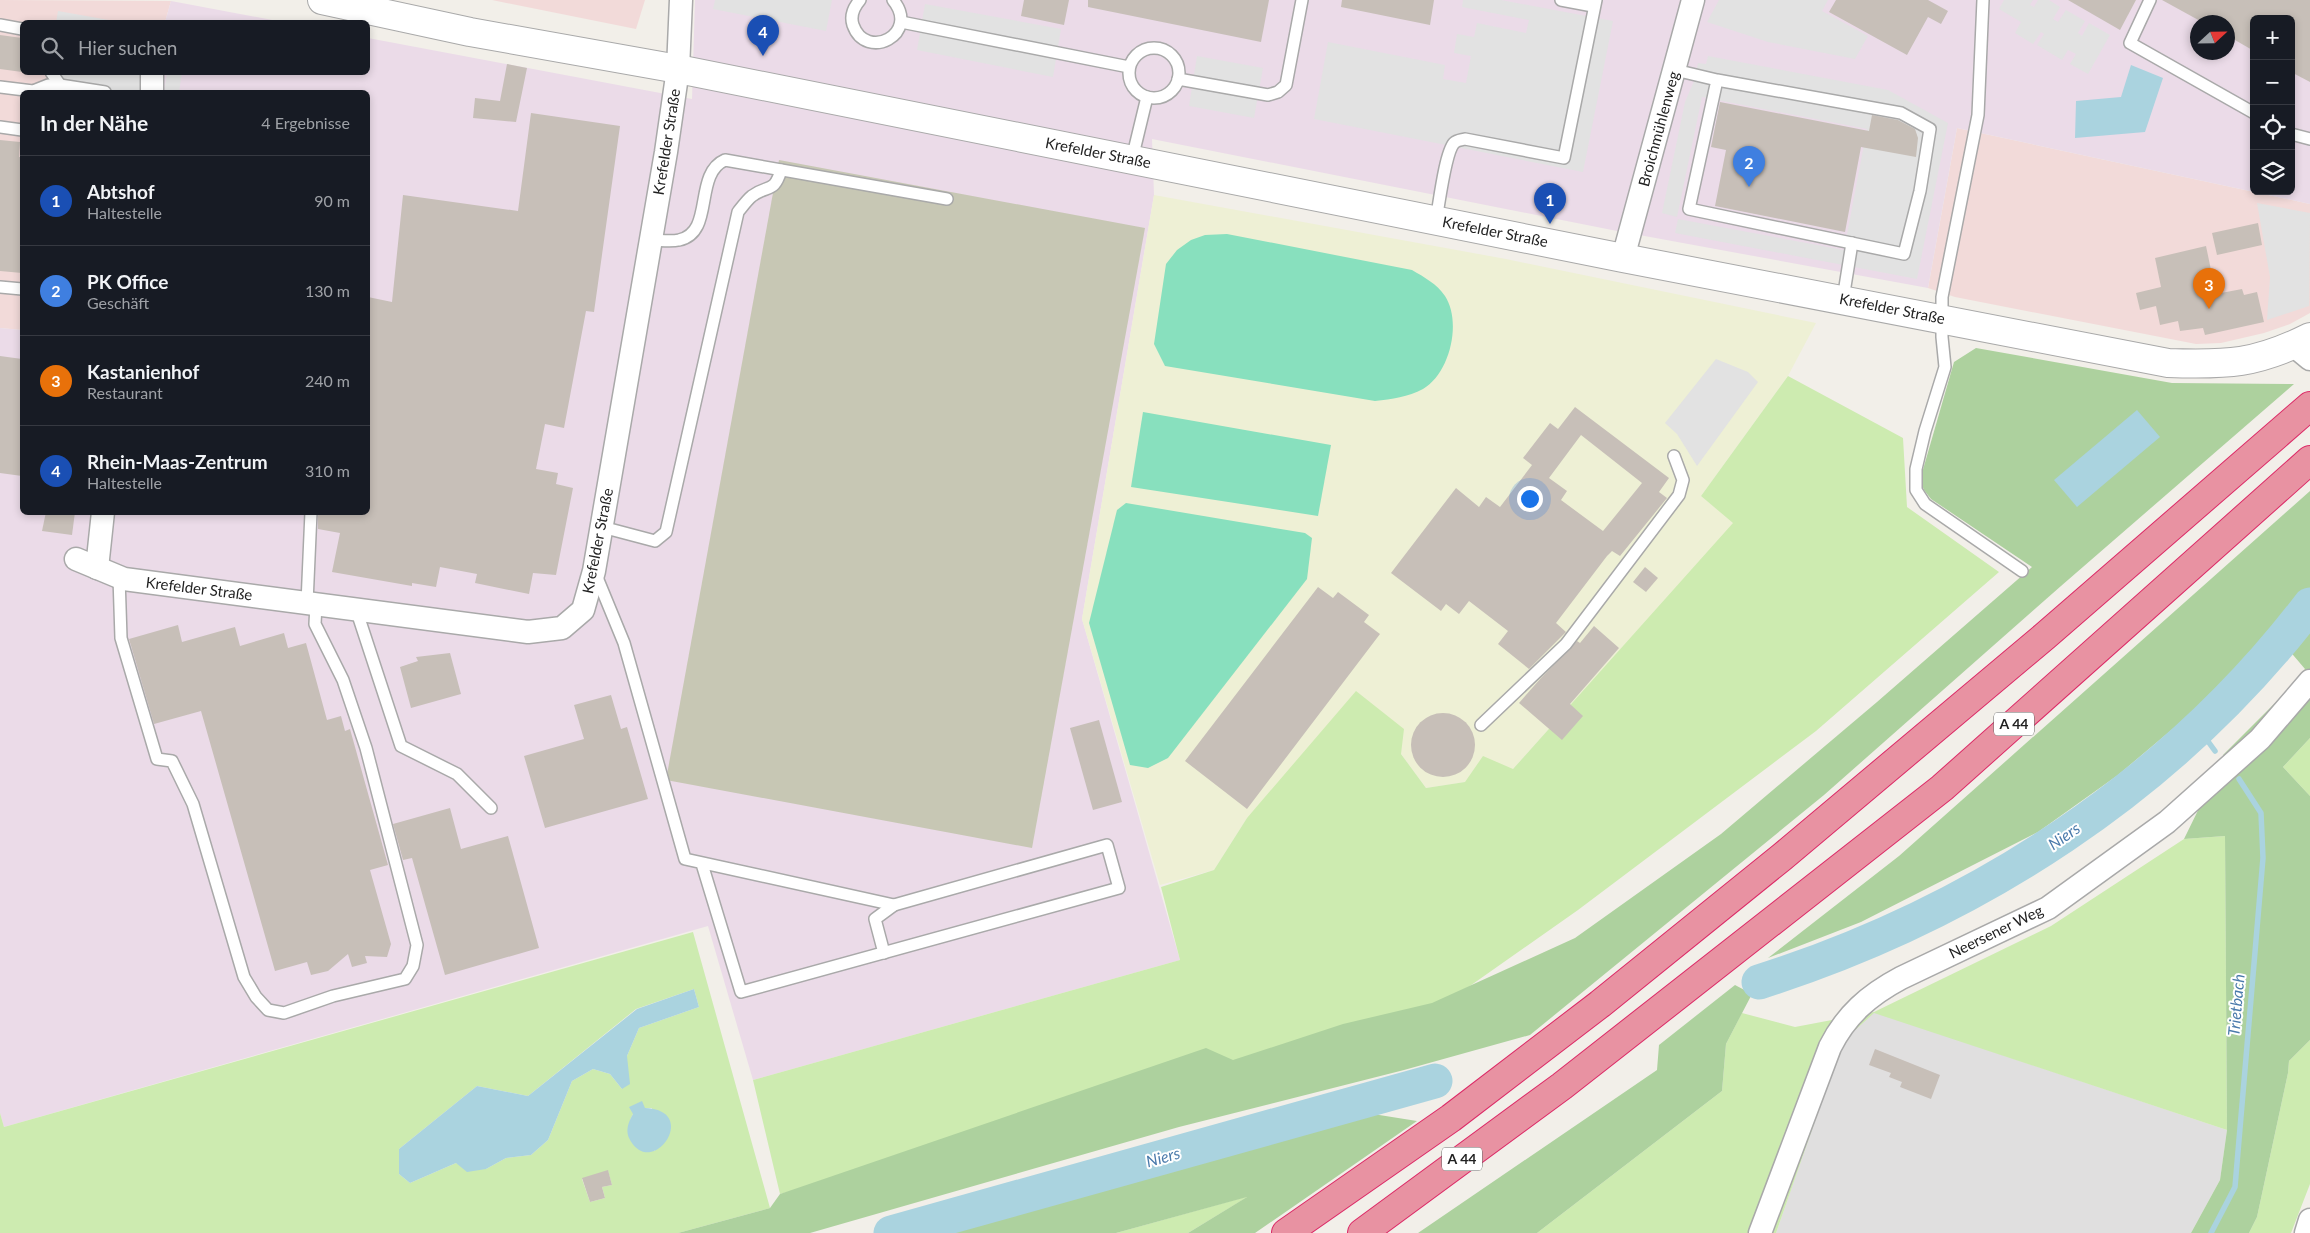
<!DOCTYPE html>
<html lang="de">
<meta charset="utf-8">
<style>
body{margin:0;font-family:Lato,sans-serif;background:#20242c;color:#f1f3f6}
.controls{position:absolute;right:15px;top:15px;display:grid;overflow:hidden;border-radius:8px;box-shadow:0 2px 8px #0003}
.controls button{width:45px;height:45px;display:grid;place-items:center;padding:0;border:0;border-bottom:1px solid #363941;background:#171b24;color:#f1f3f6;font:25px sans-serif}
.compass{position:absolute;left:2190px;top:15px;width:45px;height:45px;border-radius:50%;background:#171b24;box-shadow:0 2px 8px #0003;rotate:68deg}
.you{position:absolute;left:1529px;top:498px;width:18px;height:18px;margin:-12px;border:4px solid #fff;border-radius:50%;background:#1a73e8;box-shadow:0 0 0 8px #1a73e833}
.badge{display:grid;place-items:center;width:32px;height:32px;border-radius:50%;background:#0f766e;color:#fff;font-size:16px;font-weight:700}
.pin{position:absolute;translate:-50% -41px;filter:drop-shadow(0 1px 2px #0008)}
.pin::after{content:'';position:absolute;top:26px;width:18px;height:15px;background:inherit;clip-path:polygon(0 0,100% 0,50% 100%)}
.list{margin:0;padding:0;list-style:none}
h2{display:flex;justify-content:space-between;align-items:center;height:65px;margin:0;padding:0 20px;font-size:21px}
h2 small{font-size:16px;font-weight:400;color:#9ea1a6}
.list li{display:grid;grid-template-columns:32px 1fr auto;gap:15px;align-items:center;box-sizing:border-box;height:90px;padding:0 20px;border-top:1px solid #363941}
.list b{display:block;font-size:19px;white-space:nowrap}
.list p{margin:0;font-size:16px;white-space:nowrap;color:#9ea1a6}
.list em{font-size:16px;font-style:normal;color:#9ea1a6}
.icon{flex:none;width:28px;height:28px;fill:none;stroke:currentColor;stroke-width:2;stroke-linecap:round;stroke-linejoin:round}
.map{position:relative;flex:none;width:2310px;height:1233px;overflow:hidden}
.search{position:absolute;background:#171b24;box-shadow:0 2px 8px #0003;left:20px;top:20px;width:350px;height:55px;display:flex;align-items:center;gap:12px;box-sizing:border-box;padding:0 18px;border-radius:8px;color:#9ea1a6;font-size:19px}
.panel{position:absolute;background:#171b24;box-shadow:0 2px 8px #0003;left:20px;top:90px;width:350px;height:425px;border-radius:8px}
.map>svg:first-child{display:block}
.residential{fill:#e0dfdf}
.commercial{fill:#f2dad9}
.industrial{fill:#ebdbe8;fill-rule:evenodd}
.construction{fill:#c7c7b4}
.farmland{fill:#eef0d5}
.grass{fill:#cdebb0;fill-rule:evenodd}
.forest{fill:#add19e}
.pitch{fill:#88e0be}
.parking{fill:#e2e2e2}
.water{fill:#aad3df}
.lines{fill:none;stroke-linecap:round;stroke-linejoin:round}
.stream{stroke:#aad3df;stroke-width:5.5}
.river{stroke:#aad3df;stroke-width:35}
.building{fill:#c7bfb8;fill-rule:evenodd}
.service-casing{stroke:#a9a9a9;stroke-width:14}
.minor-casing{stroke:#a9a9a9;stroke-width:25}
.tertiary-casing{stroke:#a9a9a9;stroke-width:30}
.motorway-casing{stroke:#dc2a67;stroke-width:30}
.service{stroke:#fff;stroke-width:11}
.minor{stroke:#fff;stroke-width:22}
.tertiary{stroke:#fff;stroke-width:28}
.motorway{stroke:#e892a2;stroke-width:28}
.labels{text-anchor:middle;stroke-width:4;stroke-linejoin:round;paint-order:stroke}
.shield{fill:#fff;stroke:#646464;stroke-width:1}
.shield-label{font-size:14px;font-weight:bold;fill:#222}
.street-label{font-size:15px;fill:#222;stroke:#fff}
.water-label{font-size:16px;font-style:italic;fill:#4a7aab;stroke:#fff}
</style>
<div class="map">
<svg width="2310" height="1233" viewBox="0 0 2310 1233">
<rect width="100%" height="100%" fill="#f2efe9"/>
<path class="residential" d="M 1874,1012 L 2227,1130 L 2220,1180 L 2191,1233 L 1776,1233 L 1843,1040 Z"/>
<g class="commercial">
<path d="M 0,0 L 171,1 L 165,22 L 22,22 L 22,72 L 151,73 L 145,92 L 22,92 L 22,330 L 0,328 Z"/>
<path d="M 492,0 L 645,0 L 636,29 Z"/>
<path d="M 1957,128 L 2310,204 L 2310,313 L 2290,324 L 2264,333 L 2221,343 L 2196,344 L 1955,297 L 1928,288 Z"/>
</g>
<g class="industrial">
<path d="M 695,0 L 2310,0 L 2310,204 L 1957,128 L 1928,288 L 1612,230 L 1152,139 L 1154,195 L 1082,619 L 1180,960 L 753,1080 L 708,926 L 4,1127 L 0,1113 L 0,328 L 22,330 L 22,512 L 368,512 L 368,92 L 145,92 L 151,73 L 368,72 L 368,38 L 692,99 ZM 2254,19 L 2291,19 L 2291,191 L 2254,191 ZM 2198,22 L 2228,22 L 2228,52 L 2198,52 Z"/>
<path d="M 171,1 L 283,22 L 165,22 Z"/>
</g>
<path class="construction" d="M 779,160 L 1145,228 L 1032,848 L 666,780 Z"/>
<path class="farmland" d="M 1154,195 L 1506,259 L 1816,323 L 1788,376 L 1701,496 L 1734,523 L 1513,769 L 1466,782 L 1426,788 L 1401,754 L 1247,818 L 1214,870 L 1160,885 L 1082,619 Z"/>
<g class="grass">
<path d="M 1788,376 L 1903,438 L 1907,507 L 1999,572 L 1816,731 L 1578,910 L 1423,1019 L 780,1194 L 753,1080 L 1180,960 L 1161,887 L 1214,870 L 1247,818 L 1356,691 L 1404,729 L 1401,754 L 1426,788 L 1465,782 L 1483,756 L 1513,769 L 1733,523 L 1701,496 Z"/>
<path d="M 2310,738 L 2310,796 L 2283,767 Z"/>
<path d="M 2225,836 L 2227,1130 L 1874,1013 L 1843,1041 L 1776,1233 L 1537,1233 L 1722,1091 L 1726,1044 L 1742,1013 L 1795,1027 L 1874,1012 L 2051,926 L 2184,839 Z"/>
<path d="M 693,932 L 770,1208 L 678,1233 L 0,1233 L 0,1113 L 4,1127 ZM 694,989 L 699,1007 L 639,1028 L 627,1056 L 622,1089 L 610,1074 L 593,1069 L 572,1081 L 548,1140 L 531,1155 L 506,1158 L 486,1169 L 462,1165 L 456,1163 L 410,1183 L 399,1174 L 399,1149 L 477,1086 L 528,1096 L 636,1009 ZM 645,1108 L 652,1108 L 655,1151 L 642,1150 L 630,1120 L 633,1114 ZM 608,1171 L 612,1185 L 602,1187 L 605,1198 L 590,1202 L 582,1179 Z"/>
<path d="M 2310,1040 L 2310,1184 L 2291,1233 L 2249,1233 L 2257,1217 L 2288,1073 L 2289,1061 Z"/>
<path d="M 1249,1196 L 1188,1233 L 1116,1233 Z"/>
</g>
<g class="forest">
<path d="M 1976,348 L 2172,383 L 2294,384 L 2061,586 L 1824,795 L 1530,1035 L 1404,1070 L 1179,1127 L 810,1233 L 678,1233 L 770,1208 L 780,1194 L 1206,1048 L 1233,1060 L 1343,1024 L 1432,1003 L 1575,938 L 1721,834 L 1877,702 L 2032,567 L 1931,499 L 1924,490 L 1920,480 L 1954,362 Z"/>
<path d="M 2310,491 L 2310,588 L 2282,621 L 2194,711 L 2118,775 L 2038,832 L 1861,922 L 1768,958 L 1899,856 Z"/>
<path d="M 2310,618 L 2310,738 L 2283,767 L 2310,796 L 2310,1040 L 2289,1061 L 2288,1073 L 2257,1217 L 2249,1233 L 2191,1233 L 2220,1180 L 2227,1130 L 2225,836 L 2184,839 L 2207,792 L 2226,777 L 2223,755 L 2282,696 L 2305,669 L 2288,649 Z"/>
<path d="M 1735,985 L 1752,994 L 1726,1044 L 1722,1091 L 1537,1233 L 1418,1233 L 1657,1070 L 1659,1045 Z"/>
<path d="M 1373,1114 L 1417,1121 L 1255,1233 L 1188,1233 L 1247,1197 L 1116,1233 L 923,1233 L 1218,1149 Z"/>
</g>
<g class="pitch">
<path d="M 1227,234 L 1412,270 C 1424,277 1437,284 1445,296 C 1462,322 1450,373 1423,389 C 1408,397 1392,399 1375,401 L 1165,366 L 1154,344 L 1166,264 L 1177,250 L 1191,240 L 1205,235 Z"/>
<path d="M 1143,412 L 1331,445 L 1318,516 L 1131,487 Z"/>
<path d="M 1126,503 L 1305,533 L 1312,538 L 1307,579 L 1168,758 L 1148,768 L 1130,765 L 1089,623 L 1117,510 Z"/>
</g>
<g class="parking">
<path d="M 715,0 L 832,0 L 826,31 L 713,9 Z"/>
<path d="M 1463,0 L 1501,0 L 1613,21 L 1583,172 L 1314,119 L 1328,42 L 1445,65 L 1443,79 L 1466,83 L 1471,56 L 1454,53 L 1457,34 L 1474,37 L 1477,23 L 1526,33 L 1529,20 L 1462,7 Z"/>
<path d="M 1719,0 L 1828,0 L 1822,11 L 1868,36 L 1855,59 L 1768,42 L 1707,22 Z"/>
<path d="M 2004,0 L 2033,0 L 2030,5 L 2034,7 L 2038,0 L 2049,0 L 2060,7 L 2053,19 L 2058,22 L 2066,10 L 2085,21 L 2078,33 L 2082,36 L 2089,23 L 2110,35 L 2088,74 L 2070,64 L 2076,54 L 2068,50 L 2062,60 L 2037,45 L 2044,34 L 2041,32 L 2033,44 L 2015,33 L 2021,22 L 1999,9 Z"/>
<path d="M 925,4 L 1061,29 L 1053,77 L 917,50 Z"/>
<path d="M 58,11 L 120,22 L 56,22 Z"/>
<path d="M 1197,56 L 1263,68 L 1254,118 L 1189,106 Z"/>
<path d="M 1708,56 L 1888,90 L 1948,123 L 1917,279 L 1675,233 L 1678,219 L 1844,250 L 1867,129 L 1702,97 L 1677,217 L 1662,213 L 1685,102 L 1694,81 L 1698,63 L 1706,64 Z"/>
<path d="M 49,73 L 142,73 L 140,92 L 46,92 Z"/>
<path d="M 167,73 L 182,73 L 179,92 L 164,92 Z"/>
<path d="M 2257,203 L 2310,213 L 2309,306 L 2267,320 L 2270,277 Z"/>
<path d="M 1716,359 L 1748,372 L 1758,382 L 1697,466 L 1677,434 L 1665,423 Z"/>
</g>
<g class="water">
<path d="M 2131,65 L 2163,78 L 2145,132 L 2075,138 L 2076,101 L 2121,97 Z"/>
<path d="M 2137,410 L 2160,437 L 2077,507 L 2054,480 Z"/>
<path d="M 694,989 L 699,1007 L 639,1028 L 627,1056 L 630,1084 L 622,1089 L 610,1074 L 593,1069 L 572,1081 L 548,1140 L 531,1155 L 506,1158 L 486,1169 L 467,1172 L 456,1163 L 410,1183 L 399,1174 L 399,1149 L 477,1086 L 528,1096 L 637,1009 Z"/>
<path d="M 642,1101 L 645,1108 C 701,1110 653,1180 630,1140 C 625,1131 628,1123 633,1114 L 629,1107 Z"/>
</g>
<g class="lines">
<g class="stream">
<path d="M 2199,729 L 2215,751"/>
<path d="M 2211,1233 L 2235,1187 L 2263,858 L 2261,813 L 2239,779"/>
</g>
<g class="river">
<path d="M 1759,982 C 1975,913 2172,786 2310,605"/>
<path d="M 891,1233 L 1435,1081"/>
</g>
</g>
<g class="building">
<path d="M 1024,0 L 1069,0 L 1064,25 L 1021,16 Z"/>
<path d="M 1088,0 L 1269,0 L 1261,42 L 1088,7 Z"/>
<path d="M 1342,0 L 1434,0 L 1430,25 L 1341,7 Z"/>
<path d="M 1836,0 L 1928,0 L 1948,11 L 1941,24 L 1928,17 L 1907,55 L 1829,12 Z"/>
<path d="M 2068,0 L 2136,0 L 2120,30 Z"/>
<path d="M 2162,0 L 2310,0 L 2310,82 L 2291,72 L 2291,19 L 2254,19 L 2254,51 L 2228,36 L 2228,22 L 2202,22 Z"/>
<path d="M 0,35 L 22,38 L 22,72 L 0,69 Z"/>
<path d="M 507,64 L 527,68 L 516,122 L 473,118 L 475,98 L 500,101 Z"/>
<path d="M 1720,102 L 1869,131 L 1872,115 L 1898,120 L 1915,129 L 1918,138 L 1916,157 L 1861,147 L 1845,232 L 1715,206 L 1726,150 L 1711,147 Z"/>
<path d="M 531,113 L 620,126 L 594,312 L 586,311 L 564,428 L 545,424 L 536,469 L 558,473 L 556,484 L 573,488 L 556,575 L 533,573 L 529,594 L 475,583 L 477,574 L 440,567 L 436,587 L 412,583 L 412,586 L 332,572 L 340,533 L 318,529 L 318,516 L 319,512 L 368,512 L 368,297 L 392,302 L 403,195 L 518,211 Z"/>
<path d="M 0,140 L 20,142 L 19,157 L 22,157 L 22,273 L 0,271 Z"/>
<path d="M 2258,223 L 2262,245 L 2217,255 L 2212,233 Z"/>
<path d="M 2206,246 L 2216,294 L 2242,289 L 2244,295 L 2257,292 L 2264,322 L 2205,335 L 2203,328 L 2180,331 L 2178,321 L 2160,325 L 2156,306 L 2140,310 L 2136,293 L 2161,287 L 2155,258 Z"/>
<path d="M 0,356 L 22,359 L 22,476 L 0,473 Z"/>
<path d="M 1575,407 L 1669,478 L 1659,492 L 1667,498 L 1620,556 L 1612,551 L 1607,556 L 1556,623 L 1566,632 L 1529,669 L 1498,644 L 1508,631 L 1469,601 L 1459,614 L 1446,604 L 1441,611 L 1391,573 L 1456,488 L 1479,507 L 1486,497 L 1500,507 L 1532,465 L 1523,458 L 1550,423 L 1558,429 ZM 1581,435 L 1642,483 L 1603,531 L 1561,500 L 1567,491 L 1549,478 Z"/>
<path d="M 46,512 L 75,512 L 72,535 L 42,531 Z"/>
<path d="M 1645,567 L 1658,578 L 1646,592 L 1633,582 Z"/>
<path d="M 1318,587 L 1333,598 L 1338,592 L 1369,615 L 1364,622 L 1380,634 L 1247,809 L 1185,761 Z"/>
<path d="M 178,625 L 182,642 L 235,627 L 240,646 L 284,633 L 288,648 L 306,643 L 327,720 L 341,716 L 345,731 L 350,729 L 388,865 L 370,870 L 391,944 L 387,957 L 365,956 L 367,963 L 352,967 L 348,954 L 328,971 L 311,975 L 307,962 L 275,971 L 201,711 L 154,724 L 129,639 Z"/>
<path d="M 1594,626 L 1619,648 L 1570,704 L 1583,716 L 1562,740 L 1519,703 L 1541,678 L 1577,641 L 1580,643 Z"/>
<path d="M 450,653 L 461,694 L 411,708 L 400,667 L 418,661 L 416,657 Z"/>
<path d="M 611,695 L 621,729 L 627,727 L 648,799 L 545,828 L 524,756 L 584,739 L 574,705 Z"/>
<circle cx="1443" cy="745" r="32"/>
<path d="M 1099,720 L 1122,802 L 1093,810 L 1070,728 Z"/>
<path d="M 450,808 L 461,849 L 508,836 L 539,948 L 445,975 L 412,858 L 403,860 L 393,824 Z"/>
<path d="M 1875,1049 L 1940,1075 L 1931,1099 L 1900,1087 L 1902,1082 L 1889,1077 L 1891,1073 L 1869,1065 Z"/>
<path d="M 608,1170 L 612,1185 L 602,1187 L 605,1198 L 590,1202 L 582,1178 Z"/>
</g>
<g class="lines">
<defs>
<g id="service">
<path d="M 860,0 C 854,7 850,16 853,25 C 866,62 921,34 893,0"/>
<path d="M 1561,0 L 1593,6"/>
<path d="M 1983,0 L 1978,115 L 1942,297 L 1942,337 L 1945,367 L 1925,431 L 1916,469 L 1916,490 L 1925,504 L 2022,571"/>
<path d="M 2150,0 L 2130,43 L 2254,113"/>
<path d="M 901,22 L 1129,67"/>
<path d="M 0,25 L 22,29"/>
<circle cx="1154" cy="73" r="25"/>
<path d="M 1675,70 L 1717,80 L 1901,113 L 1930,129 L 1920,191 L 1904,254 L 1689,209 L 1717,80"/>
<path d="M 51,72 L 60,85"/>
<path d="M 1178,79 L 1268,95 L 1278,92 L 1286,85 L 1302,0"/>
<path d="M 0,87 L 33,91 L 48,85 L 60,85 L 105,92"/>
<path d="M 0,127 L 22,130"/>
<path d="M 2291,134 L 2310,139"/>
<path d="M 1132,159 L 1147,97"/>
<path d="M 1436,220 C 1439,205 1445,153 1454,143 C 1457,140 1461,140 1465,139 L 1564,158 L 1596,0"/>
<path d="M 651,240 C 660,240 670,242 679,240 C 715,233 693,174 725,160 L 947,199"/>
<path d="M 0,287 L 22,289"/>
<path d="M 1843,299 L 1852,243"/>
<path d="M 602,527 L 655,541 L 666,532 L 738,212 C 742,207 747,200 752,196 C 768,184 774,194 781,170"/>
<path d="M 596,575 L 624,643 L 685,859 L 894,905 L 1107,845 L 1119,888 L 741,992 L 702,864"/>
<path d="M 119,577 L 121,638 L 157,759 L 172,761 L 193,804 L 244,977 L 256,997 L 268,1010 L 284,1013 L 333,996 L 405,979 L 413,966 L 417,945 L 366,748 L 343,680 L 315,624 L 316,604"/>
<path d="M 307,603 L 311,512"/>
<path d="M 356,609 L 401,746 L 457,774 L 491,808"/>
<path d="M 1481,725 L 1566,644 L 1679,495 L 1683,480 L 1674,456"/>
<path d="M 884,953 L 875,919 L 894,905"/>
</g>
<g id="minor">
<path d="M 152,92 L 152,72"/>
<path d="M 1623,258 L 1693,0"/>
<path d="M 2293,345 L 2310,359"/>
<path d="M 76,559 L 124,579 L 528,632 L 562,628 L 583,610 L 594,571 L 666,152 L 678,69 L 681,0"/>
<path d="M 97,568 L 103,512"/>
<path d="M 1760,1233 L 1830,1047 C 1846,1015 1869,995 1901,978 L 2048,908 L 2167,822 L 2260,739 L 2310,681"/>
<path d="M 2306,1233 L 2310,1220"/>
</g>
<path id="tertiary" d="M 322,0 L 470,32 L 678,69 L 1623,258 L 2168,363 C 2228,365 2256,364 2310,337"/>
<g id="motorway">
<path d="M 1286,1233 L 1451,1118 L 1600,1004 L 1782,857 L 2045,636 L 2310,406"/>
<path d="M 1362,1233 L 1562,1086 L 1942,788 L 2310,460"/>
</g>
</defs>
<use href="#service" class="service-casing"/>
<use href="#minor" class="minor-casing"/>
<use href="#tertiary" class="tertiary-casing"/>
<use href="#motorway" class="motorway-casing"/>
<use href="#service" class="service"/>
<use href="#minor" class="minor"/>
<use href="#tertiary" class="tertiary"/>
<use href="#motorway" class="motorway"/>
</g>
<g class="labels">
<g class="shield">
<rect x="1994" y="712.5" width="40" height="23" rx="4"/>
<rect x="1442" y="1147.5" width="40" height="23" rx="4"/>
</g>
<g class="shield-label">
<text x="2014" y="729">A 44</text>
<text x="1462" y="1164">A 44</text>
</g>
<g class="street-label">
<text transform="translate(1659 129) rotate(-75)" y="5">Broichmühlenweg</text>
<text transform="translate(667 142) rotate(-81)" y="5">Krefelder Straße</text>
<text transform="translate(1098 153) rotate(11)" y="5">Krefelder Straße</text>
<text transform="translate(1495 232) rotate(11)" y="5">Krefelder Straße</text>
<text transform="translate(1892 309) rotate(11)" y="5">Krefelder Straße</text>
<text transform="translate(598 541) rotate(-79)" y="5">Krefelder Straße</text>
<text transform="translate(199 589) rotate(7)" y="5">Krefelder Straße</text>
<text transform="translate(1996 932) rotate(-26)" y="5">Neersener Weg</text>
</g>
<g class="water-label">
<text transform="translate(2064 836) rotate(-35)" y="6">Niers</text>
<text transform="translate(2236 1005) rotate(-85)" y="6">Trietbach</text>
<text transform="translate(1163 1157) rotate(-16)" y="6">Niers</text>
</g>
</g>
</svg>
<div class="controls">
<button>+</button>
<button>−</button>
<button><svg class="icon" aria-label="locate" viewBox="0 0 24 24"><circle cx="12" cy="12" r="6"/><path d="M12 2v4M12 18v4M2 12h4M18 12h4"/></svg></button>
<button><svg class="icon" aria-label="layers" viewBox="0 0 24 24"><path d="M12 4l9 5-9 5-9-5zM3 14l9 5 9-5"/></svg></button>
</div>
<svg class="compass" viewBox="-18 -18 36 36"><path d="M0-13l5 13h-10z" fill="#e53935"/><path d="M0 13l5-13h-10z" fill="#9ea1a6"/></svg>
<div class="you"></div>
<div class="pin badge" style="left:1550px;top:224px;background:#1a4fb4">1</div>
<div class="pin badge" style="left:1749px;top:187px;background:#3f7fe0">2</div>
<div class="pin badge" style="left:2209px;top:309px;background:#e8710a">3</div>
<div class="pin badge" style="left:763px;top:56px;background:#1a4fb4">4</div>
<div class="search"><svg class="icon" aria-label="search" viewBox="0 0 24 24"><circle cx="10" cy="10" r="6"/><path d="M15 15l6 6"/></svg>Hier suchen</div>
<section class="panel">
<h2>In der Nähe<small>4 Ergebnisse</small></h2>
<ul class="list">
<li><span class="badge" style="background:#1a4fb4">1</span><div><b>Abtshof</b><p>Haltestelle</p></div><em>90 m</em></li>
<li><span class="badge" style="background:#3f7fe0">2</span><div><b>PK Office</b><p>Geschäft</p></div><em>130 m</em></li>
<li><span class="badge" style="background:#e8710a">3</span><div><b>Kastanienhof</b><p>Restaurant</p></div><em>240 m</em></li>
<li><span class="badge" style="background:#1a4fb4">4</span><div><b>Rhein-Maas-Zentrum</b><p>Haltestelle</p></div><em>310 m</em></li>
</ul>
</section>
</div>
